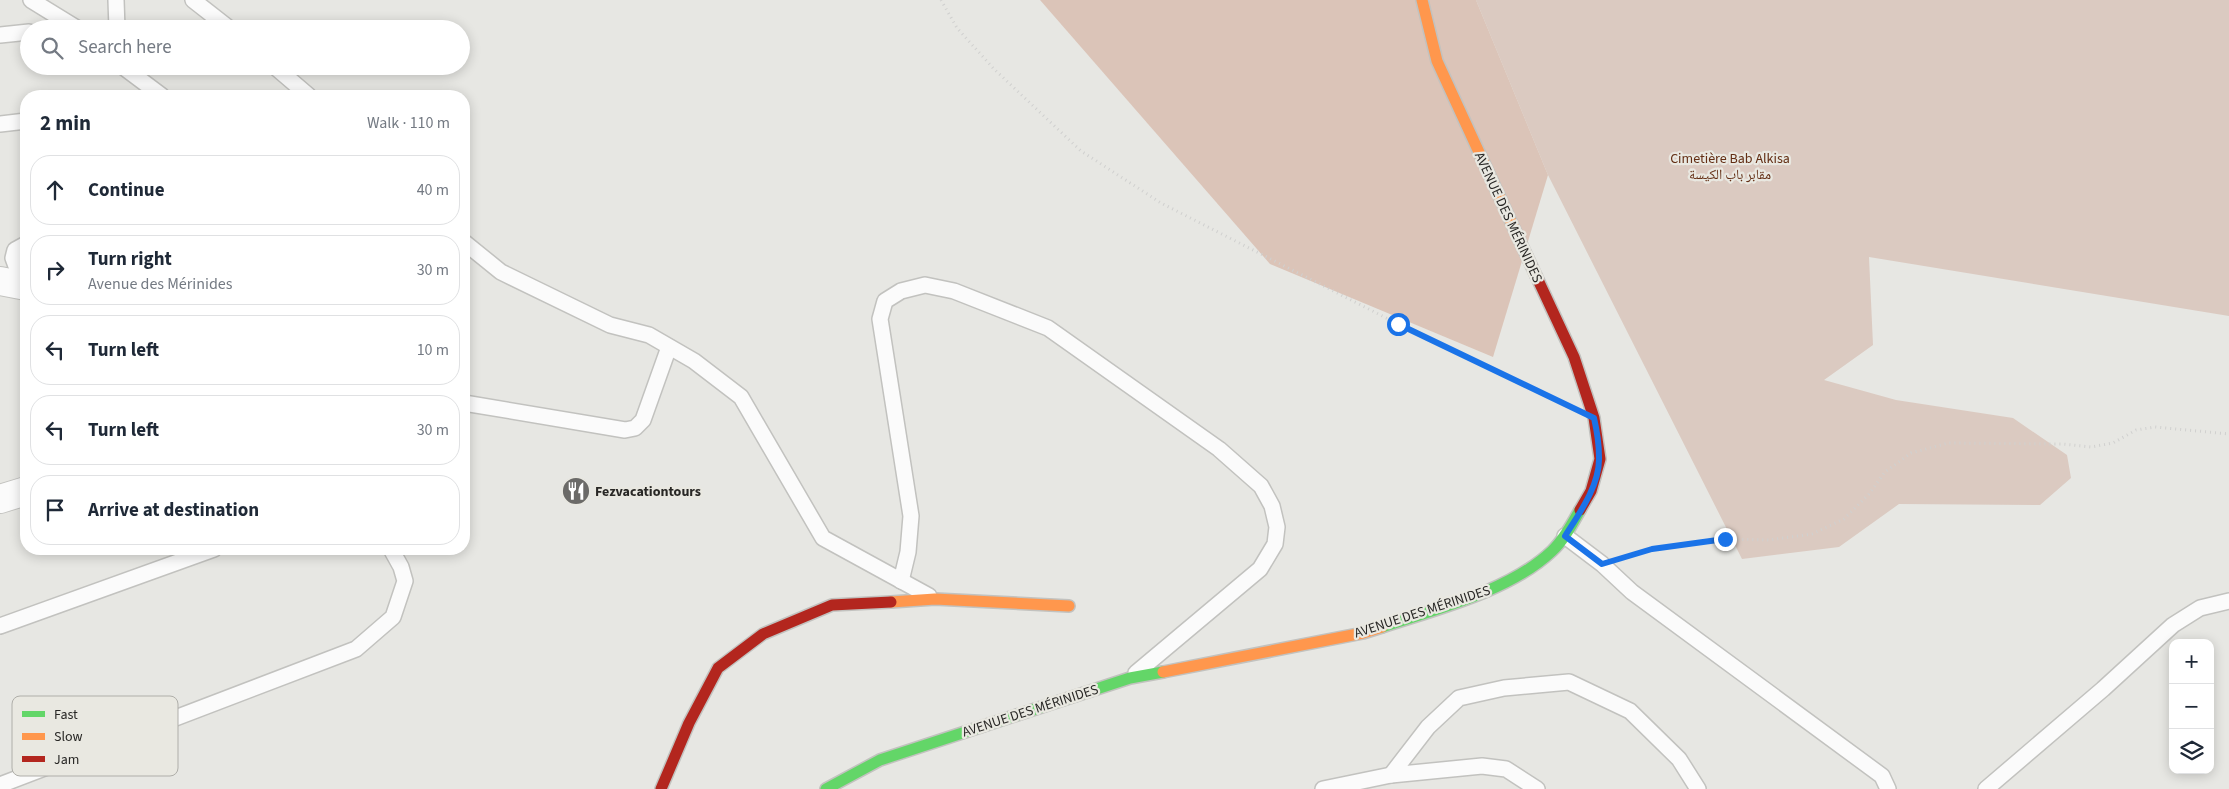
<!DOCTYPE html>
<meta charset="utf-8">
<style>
body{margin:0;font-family:"Source Sans 3","Noto Naskh Arabic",sans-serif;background:#f2f2f3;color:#1f2937}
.controls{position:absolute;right:15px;bottom:15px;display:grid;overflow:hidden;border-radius:10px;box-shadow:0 2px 12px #0003}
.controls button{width:45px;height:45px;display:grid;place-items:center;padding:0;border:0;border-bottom:1px solid #e0e1e3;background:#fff;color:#1f2937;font:25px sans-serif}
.stop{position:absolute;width:15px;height:15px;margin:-11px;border:4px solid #1a73e8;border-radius:50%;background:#fff}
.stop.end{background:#1a73e8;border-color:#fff;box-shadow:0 1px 5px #0008}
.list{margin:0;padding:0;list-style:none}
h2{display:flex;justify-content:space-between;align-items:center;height:65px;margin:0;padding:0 20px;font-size:21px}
h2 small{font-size:16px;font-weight:400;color:#747a83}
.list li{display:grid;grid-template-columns:32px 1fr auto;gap:15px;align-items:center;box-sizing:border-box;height:70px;margin:0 10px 10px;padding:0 10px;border:1px solid #e0e1e3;border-radius:20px}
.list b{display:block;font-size:19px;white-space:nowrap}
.list p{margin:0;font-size:16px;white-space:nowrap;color:#747a83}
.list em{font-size:16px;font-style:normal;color:#747a83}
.icon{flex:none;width:28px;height:28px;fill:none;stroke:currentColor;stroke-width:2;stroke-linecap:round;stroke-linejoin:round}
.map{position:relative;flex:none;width:2229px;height:789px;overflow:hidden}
.search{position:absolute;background:#fff;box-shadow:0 2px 12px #0003;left:20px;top:20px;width:450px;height:55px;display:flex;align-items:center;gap:12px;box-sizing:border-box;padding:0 18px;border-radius:28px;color:#747a83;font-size:19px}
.panel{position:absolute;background:#fff;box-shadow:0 2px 12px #0003;left:20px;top:90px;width:450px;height:465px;border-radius:20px}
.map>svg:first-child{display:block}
.green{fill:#dbcac1}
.forest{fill:#dbc4b8}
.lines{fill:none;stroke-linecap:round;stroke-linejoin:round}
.lane-casing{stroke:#c2c2bf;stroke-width:18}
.street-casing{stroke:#c2c2bf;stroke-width:30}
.fast-casing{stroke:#c2c2bf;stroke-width:14}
.slow-casing{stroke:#c2c2bf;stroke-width:14}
.jam-casing{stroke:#c2c2bf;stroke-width:14}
.path{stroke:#d0d0cf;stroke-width:3;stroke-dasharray:1 4;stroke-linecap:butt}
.lane{stroke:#fbfbfb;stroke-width:15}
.street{stroke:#fbfbfb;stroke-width:28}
.fast{stroke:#63d668;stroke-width:11}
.slow{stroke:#ff974d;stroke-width:11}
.jam{stroke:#b3261e;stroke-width:11}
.route{stroke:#1a73e8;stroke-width:6}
.labels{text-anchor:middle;stroke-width:4.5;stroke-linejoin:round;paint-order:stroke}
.park-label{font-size:14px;fill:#632e14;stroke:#e9e8e1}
.street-label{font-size:14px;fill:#282725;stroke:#e9e8e1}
.poi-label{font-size:14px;font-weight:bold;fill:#282725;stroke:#e9e8e1;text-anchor:start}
.key{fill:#e9e8e1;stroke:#afaea9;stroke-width:1}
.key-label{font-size:14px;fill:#282725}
</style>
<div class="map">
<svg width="2229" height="789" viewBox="0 0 2229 789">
<rect width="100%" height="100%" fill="#e7e7e3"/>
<path class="green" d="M 1476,0 L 2229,0 L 2229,316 L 1869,257 L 1873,345 L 1824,380 L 1896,400 L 2013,418 L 2067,455 L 2071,478 L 2040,505 L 1899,504 L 1839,547 L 1742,559 L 1548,175 Z"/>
<path class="forest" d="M 1040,0 L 1476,0 L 1548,175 L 1493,357 L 1270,264 Z"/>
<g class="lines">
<defs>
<g id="lane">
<path d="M 31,0 L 78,29"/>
<path d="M 116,0 L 117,29"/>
<path d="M 193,0 L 230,29"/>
<path d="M 0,35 L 29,32"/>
<path d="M 122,66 L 162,96"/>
<path d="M 274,66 L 309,96"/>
<path d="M 0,124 L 26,121"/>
<path d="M 464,242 L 501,272 L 610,325 L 649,335 L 694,361 L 741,397 L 823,538 L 929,596"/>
<path d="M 24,288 L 13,258 L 15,250 L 26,244"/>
<path d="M 464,403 L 625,430 L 635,428 L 643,420 L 669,347"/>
<path d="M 1565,536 L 1602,564 L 1632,592 L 1882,776 L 1888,789"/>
<path d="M 901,581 L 908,552 L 911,516 L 880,319 L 885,301 L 901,291 L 925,285 L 954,291 L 1048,328 L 1219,449 L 1261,486 L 1272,506 L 1277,527 L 1275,544 L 1260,569 L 1136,673"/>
<path d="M 0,626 L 214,549"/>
<path d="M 1391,775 L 1428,727 L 1459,698 L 1504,688 L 1569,682 L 1630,711 L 1679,759 L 1698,789"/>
<path d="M 0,785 L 356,649 L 393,617 L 405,581 L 401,567 L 391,549"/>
<path d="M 1323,789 L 1391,775 L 1482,766 L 1506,769 L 1537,789"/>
<path d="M 1986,789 L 2103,689 L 2173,625 L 2200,608 L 2229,601"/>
</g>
<g id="street">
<path d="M 0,281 L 26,286"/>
<path d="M 0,499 L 26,491"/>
</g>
<g id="fast">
<path d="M 1382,627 C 1436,609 1510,591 1552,551 C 1564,540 1572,524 1580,510"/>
<path d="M 826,789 L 880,760 L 1130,678 L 1163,672"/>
</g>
<g id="slow">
<path d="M 1422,0 L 1437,61 L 1518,237"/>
<path d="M 891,602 L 935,599 L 1069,606"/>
<path d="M 1163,672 L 1363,633 L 1382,627"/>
</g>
<g id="jam">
<path d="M 1518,237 L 1574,357 L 1594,418 L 1600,459 L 1591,491 L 1580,510"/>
<path d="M 661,789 L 689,723 L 718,668 L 763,634 L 832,605 L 891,602"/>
</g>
</defs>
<use href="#lane" class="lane-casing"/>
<use href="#street" class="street-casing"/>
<use href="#fast" class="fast-casing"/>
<use href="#slow" class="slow-casing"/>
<use href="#jam" class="jam-casing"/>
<g class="path">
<path d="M 941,0 L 957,28 L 994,69 L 1081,151 L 1161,203 L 1398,324 L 1555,399"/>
<path d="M 1629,556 L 1652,549 L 1725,539 L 1769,540 L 1812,534 L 1844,519 L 1869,494 L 1885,472 L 1911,453 L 1948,443 L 2063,444 L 2091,447 L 2113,443 L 2136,430 L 2155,427 L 2229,434"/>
</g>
<use href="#lane" class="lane"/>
<use href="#street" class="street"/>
<use href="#fast" class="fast"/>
<use href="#slow" class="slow"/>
<use href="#jam" class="jam"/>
</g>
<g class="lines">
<path class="route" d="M 1398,324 L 1594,418 C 1597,431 1599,444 1599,457 C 1600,485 1579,514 1565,536 L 1602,564 L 1652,549 L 1725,539"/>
</g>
<defs>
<symbol id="restaurant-disc" viewBox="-11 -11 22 22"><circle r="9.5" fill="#6b6a68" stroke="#e9e8e1"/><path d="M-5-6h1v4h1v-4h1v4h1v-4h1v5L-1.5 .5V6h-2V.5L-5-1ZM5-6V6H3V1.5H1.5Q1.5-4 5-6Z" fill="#fff"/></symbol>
</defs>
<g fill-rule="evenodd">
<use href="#restaurant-disc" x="560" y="475" width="32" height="32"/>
</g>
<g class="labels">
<g class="park-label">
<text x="1730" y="163">Cimetière Bab Alkisa<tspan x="1730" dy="16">مقابر باب الكيسة</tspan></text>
</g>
<g class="street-label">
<text transform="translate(1509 217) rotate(65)" y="5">AVENUE DES MÉRINIDES</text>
<text transform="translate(1422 611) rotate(-18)" y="5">AVENUE DES MÉRINIDES</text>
<text transform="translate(1030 710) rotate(-18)" y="5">AVENUE DES MÉRINIDES</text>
</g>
<g class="poi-label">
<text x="595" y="496">Fezvacationtours</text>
</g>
</g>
<rect x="12" y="696" width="166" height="80" rx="8" class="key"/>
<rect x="22" y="711" width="23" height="6" fill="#63d668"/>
<rect x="22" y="733" width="23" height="7" fill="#ff974d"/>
<rect x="22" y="756" width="23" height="6" fill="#b3261e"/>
<g class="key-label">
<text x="54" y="719">Fast</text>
<text x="54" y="741">Slow</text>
<text x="54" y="764">Jam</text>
</g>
</svg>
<div class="controls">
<button>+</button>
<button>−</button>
<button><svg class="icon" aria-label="layers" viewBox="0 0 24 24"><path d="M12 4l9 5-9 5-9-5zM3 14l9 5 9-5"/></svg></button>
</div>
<div class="stop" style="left:1398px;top:324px"></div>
<div class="stop end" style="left:1725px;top:539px"></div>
<div class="search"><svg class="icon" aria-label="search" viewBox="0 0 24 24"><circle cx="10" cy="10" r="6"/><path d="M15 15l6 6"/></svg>Search here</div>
<section class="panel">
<h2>2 min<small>Walk · 110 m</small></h2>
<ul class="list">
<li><svg class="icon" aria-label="ahead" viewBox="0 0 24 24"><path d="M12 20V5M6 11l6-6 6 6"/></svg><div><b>Continue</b></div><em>40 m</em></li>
<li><svg class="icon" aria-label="right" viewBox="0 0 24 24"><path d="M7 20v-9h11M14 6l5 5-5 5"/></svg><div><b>Turn right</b><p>Avenue des Mérinides</p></div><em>30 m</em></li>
<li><svg class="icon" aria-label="left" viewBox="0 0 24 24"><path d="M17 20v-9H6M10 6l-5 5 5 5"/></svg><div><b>Turn left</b></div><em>10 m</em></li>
<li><svg class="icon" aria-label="left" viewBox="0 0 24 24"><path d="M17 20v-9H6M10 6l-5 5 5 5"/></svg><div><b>Turn left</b></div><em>30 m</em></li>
<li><svg class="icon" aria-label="arrive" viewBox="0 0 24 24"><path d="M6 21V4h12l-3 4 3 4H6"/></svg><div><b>Arrive at destination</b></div></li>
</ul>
</section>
</div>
